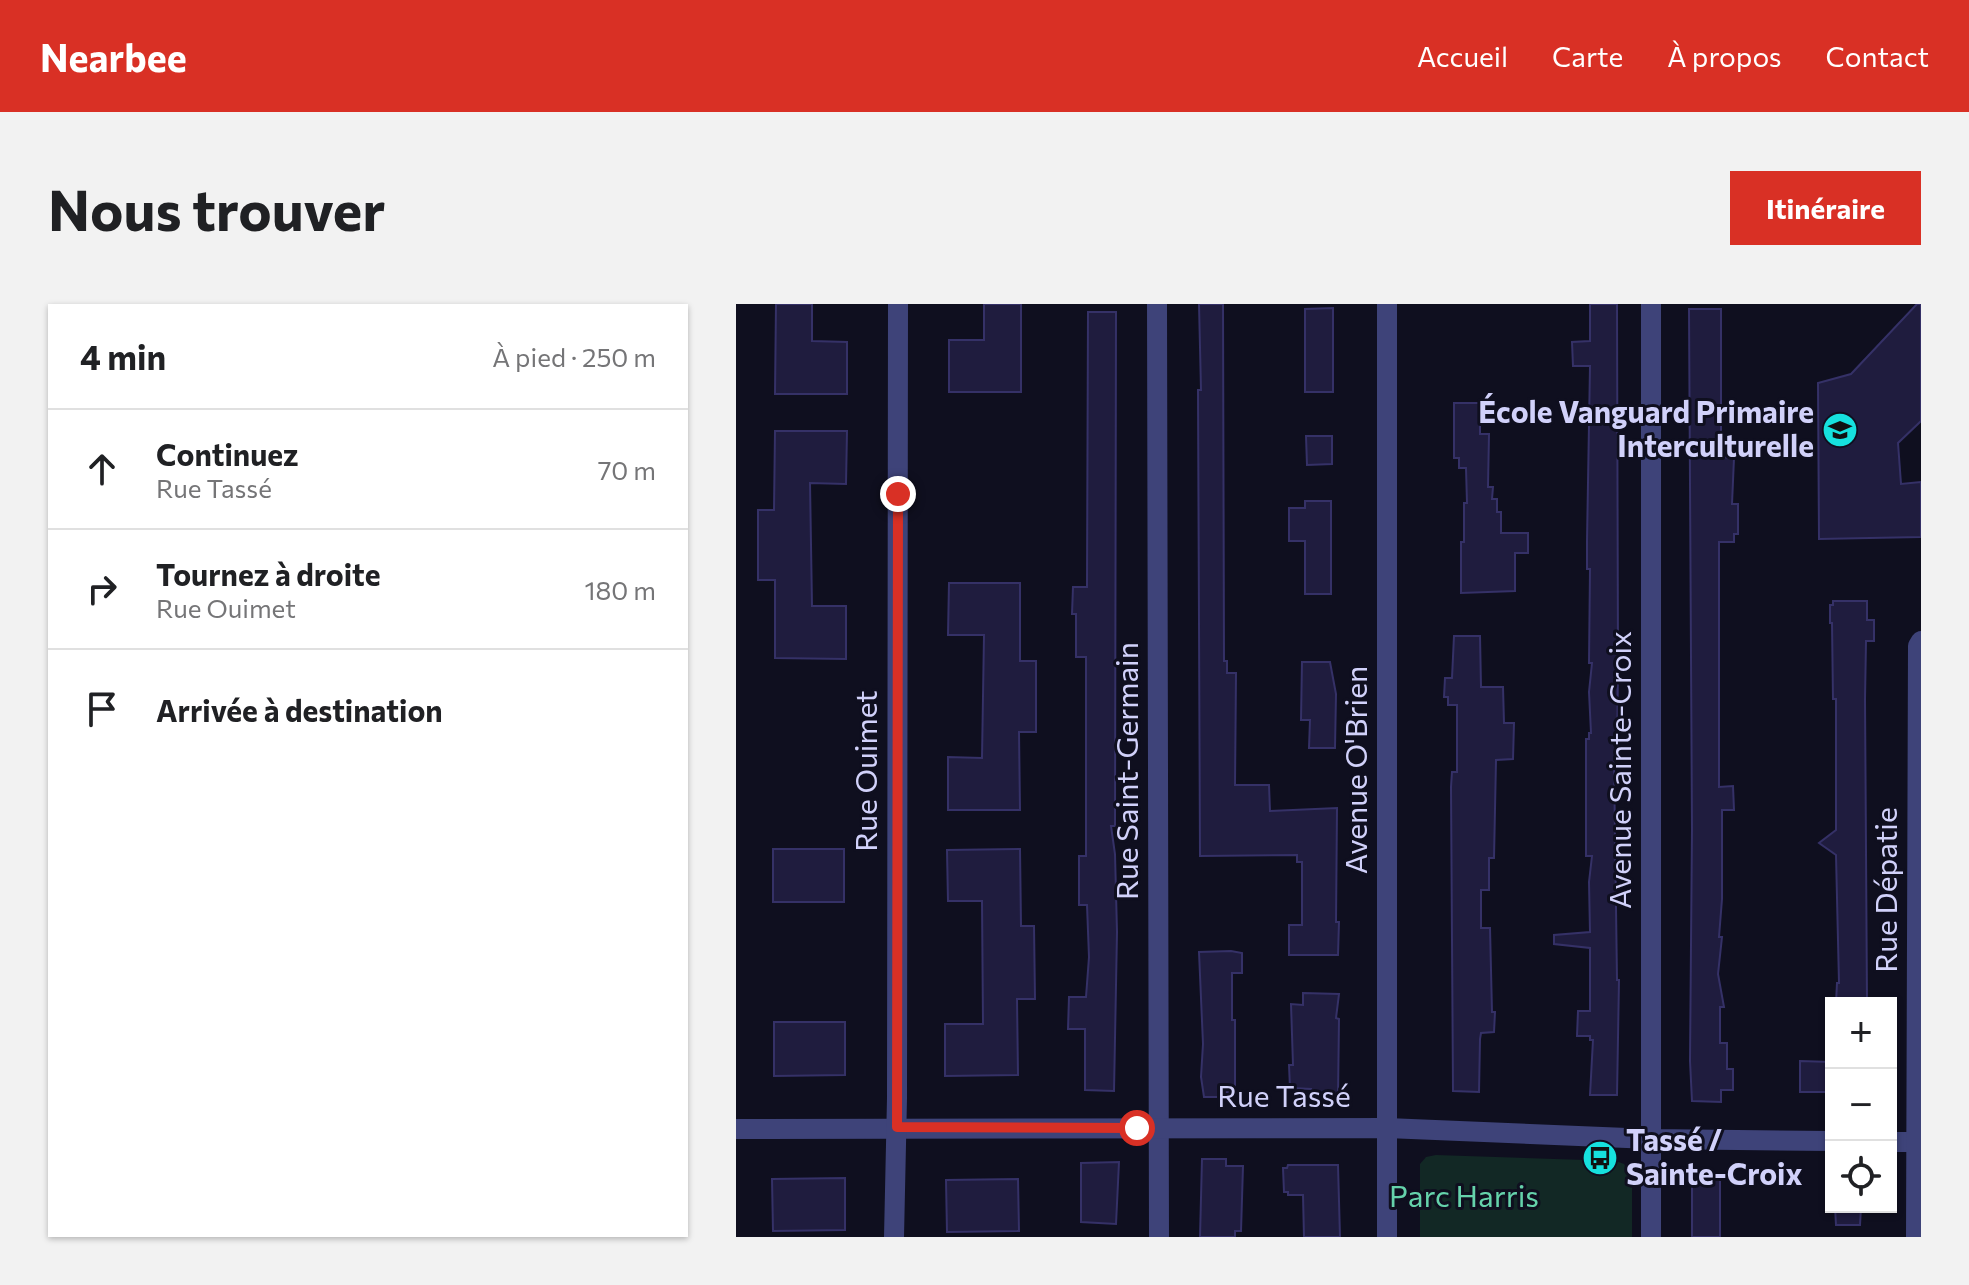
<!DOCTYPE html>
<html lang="fr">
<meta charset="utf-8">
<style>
body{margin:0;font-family:Commissioner,sans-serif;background:#f2f2f2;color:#202124}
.controls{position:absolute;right:24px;bottom:24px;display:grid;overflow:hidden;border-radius:0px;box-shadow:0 2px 6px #0004}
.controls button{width:72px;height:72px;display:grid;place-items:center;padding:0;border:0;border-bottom:2px solid #e0e0e0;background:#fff;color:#202124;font:40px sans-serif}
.stop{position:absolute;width:24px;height:24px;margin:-18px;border:6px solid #d93025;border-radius:50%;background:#fff}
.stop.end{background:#d93025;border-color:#fff;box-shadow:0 2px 8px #0008}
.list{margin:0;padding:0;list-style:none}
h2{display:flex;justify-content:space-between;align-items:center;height:104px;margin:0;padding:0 32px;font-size:34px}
h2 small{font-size:26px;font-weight:400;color:#757577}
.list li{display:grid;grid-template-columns:52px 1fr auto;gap:24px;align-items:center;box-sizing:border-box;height:120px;padding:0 32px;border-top:2px solid #e0e0e0}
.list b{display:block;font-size:30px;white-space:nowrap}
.list p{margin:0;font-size:26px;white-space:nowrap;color:#757577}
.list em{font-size:26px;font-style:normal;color:#757577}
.icon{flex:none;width:44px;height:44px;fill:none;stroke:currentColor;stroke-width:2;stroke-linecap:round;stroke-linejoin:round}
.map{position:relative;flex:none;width:1185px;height:933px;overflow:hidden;border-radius:0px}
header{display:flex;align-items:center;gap:48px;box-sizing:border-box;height:112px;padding:0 40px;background:#d93025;color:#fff}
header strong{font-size:38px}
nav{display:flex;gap:44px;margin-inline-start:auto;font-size:28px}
.intro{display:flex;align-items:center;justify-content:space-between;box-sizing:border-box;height:192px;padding:0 48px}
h1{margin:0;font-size:56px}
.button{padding:20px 36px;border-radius:0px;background:#d93025;color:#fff;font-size:28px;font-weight:700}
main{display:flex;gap:48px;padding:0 48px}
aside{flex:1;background:#fff;border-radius:0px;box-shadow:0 2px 6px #0004}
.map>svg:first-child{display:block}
.green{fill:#122825}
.building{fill:#1f1c3e;stroke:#353167;stroke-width:2}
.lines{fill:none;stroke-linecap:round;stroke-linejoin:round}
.minor{stroke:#3e4379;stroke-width:20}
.route{stroke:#d93025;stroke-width:10}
.labels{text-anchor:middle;stroke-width:6;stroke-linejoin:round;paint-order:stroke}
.poi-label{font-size:30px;font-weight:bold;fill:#d1d1fa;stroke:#0f0f1f;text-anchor:end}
.street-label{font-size:30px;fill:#d1d1fa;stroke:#0f0f1f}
.park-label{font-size:30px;fill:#65d2ab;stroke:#0f0f1f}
</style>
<header>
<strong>Nearbee</strong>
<nav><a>Accueil</a><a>Carte</a><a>À propos</a><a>Contact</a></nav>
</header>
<div class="intro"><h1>Nous trouver</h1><a class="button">Itinéraire</a></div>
<main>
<aside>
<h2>4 min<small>À pied · 250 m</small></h2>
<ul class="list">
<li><svg class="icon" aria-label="ahead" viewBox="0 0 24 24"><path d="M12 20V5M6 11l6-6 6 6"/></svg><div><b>Continuez</b><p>Rue Tassé</p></div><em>70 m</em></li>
<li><svg class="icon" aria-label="right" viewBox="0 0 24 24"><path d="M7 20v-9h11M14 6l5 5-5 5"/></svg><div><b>Tournez à droite</b><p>Rue Ouimet</p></div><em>180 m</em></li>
<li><svg class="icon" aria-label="arrive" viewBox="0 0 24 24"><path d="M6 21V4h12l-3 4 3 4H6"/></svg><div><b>Arrivée à destination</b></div></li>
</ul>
</aside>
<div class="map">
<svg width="1185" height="933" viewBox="0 0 1185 933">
<rect width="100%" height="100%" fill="#0f0f1f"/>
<path class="green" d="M 700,851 L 880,857 L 888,860 L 896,874 L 896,933 L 684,933 L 684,860 L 690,853 Z"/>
<g class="building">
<path d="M 40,0 L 76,0 L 76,37 L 111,38 L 111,90 L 39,90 Z"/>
<path d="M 248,0 L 285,0 L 285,88 L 213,88 L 213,36 L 248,36 Z"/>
<path d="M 463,0 L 487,0 L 488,357 L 491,357 L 491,369 L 500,369 L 499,481 L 533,481 L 534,507 L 601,504 L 600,618 L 603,618 L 602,651 L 553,651 L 553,621 L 566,621 L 566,558 L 561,558 L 561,551 L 464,552 L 462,86 L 465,86 Z"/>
<path d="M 854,0 L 881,0 L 882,359 L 881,457 L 878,457 L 881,676 L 883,676 L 881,791 L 854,791 L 857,736 L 854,736 L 854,732 L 841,732 L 842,707 L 854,707 L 854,644 L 818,640 L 818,631 L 854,628 L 853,578 L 856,552 L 850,552 L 850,435 L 853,435 L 853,429 L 855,429 L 853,388 L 856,359 L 853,359 L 854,265 L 851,265 L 851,237 L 854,62 L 837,62 L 836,38 L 854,37 Z"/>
<path d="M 1181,0 L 1185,0 L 1185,117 L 1162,139 L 1165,180 L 1185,178 L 1185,233 L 1083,235 L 1082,79 L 1115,70 Z"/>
<path d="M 597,4 L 597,88 L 569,88 L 569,5 Z"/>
<path d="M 953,5 L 985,5 L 985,153 L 998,154 L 996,200 L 1002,200 L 1002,230 L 998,230 L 998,238 L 983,238 L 983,483 L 997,482 L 998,506 L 986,506 L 986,595 L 983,633 L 986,633 L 982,670 L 988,703 L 984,703 L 984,739 L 991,739 L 991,765 L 997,765 L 997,786 L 985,786 L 985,798 L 956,797 L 954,757 L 956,526 Z"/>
<path d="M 352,8 L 380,8 L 379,522 L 375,522 L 379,550 L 381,628 L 378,787 L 349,786 L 349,725 L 332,725 L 333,693 L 350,693 L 353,653 L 351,601 L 343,601 L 343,552 L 350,552 L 350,353 L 340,353 L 340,310 L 336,310 L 337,283 L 351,283 Z"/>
<path d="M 718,99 L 744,99 L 744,130 L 753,130 L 752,183 L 757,183 L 756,195 L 761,195 L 761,208 L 765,208 L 765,229 L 792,229 L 792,249 L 779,249 L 779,287 L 725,289 L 725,238 L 728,238 L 728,199 L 731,199 L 730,164 L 723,164 L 723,154 L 718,154 Z"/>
<path d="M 39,127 L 111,127 L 110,180 L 74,179 L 76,302 L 110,302 L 110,355 L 39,354 L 39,276 L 22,276 L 22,206 L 38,206 Z"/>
<path d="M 570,132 L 596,132 L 596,160 L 571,161 Z"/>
<path d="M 569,197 L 595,197 L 595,290 L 569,290 L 569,237 L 553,237 L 553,204 L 569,204 Z"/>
<path d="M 213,279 L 284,279 L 284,357 L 300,357 L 300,428 L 283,428 L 284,506 L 212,506 L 212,453 L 246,454 L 248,331 L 212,331 Z"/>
<path d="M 1097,297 L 1131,297 L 1131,316 L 1138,316 L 1138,337 L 1130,337 L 1129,395 L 1131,699 L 1100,699 L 1101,679 L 1103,679 L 1100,551 L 1083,539 L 1100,526 L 1100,395 L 1097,395 L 1096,319 L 1094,319 L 1094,301 L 1097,301 Z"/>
<path d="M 718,332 L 744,332 L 745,383 L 767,383 L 768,419 L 778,419 L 777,455 L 760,456 L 758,554 L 753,554 L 753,586 L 745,586 L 745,624 L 754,624 L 756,708 L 759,708 L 758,728 L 745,729 L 744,735 L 743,788 L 717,787 L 715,483 L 716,468 L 721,468 L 721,401 L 712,401 L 712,393 L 708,393 L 709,374 L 716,374 Z"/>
<path d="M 566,358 L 594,358 L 600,390 L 599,444 L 573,444 L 574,416 L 565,416 Z"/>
<rect x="37" y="545" width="71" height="53"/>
<path d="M 284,545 L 285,622 L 298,622 L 299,695 L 281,695 L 282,771 L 209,772 L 209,720 L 247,720 L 246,597 L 212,597 L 211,546 Z"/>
<path d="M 495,647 L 506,649 L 506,669 L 496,669 L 496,716 L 499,716 L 499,788 L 491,788 L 491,793 L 468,793 L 465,773 L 467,740 L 463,648 Z"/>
<path d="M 567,689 L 603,690 L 600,714 L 603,715 L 602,793 L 575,794 L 575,785 L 554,784 L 553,761 L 557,761 L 555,700 L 567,701 Z"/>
<path d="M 38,718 L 109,718 L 109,771 L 38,772 Z"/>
<path d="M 1064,757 L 1095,758 L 1095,788 L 1064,788 Z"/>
<path d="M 466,855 L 490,855 L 490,862 L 507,862 L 505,927 L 499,927 L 499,933 L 464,933 Z"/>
<path d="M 383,858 L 380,920 L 345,918 L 345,859 Z"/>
<path d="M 552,861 L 602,861 L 604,933 L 568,933 L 567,891 L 552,891 L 552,888 L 548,888 L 547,864 L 551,864 Z"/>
<path d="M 956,869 L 984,870 L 984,933 L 956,933 Z"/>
<path d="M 109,874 L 109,926 L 37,927 L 36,875 Z"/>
<path d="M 282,875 L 283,927 L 211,928 L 210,876 Z"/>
<path d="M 1099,903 L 1125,903 L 1124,921 L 1100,921 Z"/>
</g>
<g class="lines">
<g class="minor">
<path d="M 421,0 L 423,933"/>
<path d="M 0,825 L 651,824 L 915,835 L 1095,837"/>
<path d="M 1155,838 L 1185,838"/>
<path d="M 158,933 L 161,794 L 162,0"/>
<path d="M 651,933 L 651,0"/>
<path d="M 915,933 L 915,0"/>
<path d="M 1180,933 L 1182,342 L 1185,337"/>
</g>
</g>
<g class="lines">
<path class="route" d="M 162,190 L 161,823 L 401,824"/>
</g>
<defs>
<symbol id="school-disc" viewBox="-11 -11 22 22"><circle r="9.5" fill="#16e1de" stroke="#0f0f1f"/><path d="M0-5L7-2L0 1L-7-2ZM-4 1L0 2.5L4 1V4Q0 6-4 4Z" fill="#111"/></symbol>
<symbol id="bus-disc" viewBox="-11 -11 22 22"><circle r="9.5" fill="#16e1de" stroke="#0f0f1f"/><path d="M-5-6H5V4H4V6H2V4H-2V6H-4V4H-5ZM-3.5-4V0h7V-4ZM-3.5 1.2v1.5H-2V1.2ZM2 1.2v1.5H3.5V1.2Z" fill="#111"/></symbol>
</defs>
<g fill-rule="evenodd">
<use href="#school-disc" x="1084" y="106" width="40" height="40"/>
<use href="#bus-disc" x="844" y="834" width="40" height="40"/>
</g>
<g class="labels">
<g class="poi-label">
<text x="1078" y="119">École Vanguard Primaire<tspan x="1078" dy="34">Interculturelle</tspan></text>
<text x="890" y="847" text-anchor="start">Tassé /<tspan x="890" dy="34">Sainte-Croix</tspan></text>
</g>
<g class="street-label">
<text transform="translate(621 466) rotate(-90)" y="10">Avenue O'Brien</text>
<text transform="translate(885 466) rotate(-90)" y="10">Avenue Sainte-Croix</text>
<text transform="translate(131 467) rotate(-90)" y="10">Rue Ouimet</text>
<text transform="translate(392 467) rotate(-90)" y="10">Rue Saint-Germain</text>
<text transform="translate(1151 586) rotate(-90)" y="10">Rue Dépatie</text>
<text x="548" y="803">Rue Tassé</text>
</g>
<g class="park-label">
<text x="728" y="903">Parc Harris</text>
</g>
</g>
</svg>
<div class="controls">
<button>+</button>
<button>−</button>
<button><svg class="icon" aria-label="locate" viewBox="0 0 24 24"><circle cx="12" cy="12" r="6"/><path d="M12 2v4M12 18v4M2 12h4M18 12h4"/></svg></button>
</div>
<div class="stop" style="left:401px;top:824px"></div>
<div class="stop end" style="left:162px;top:190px"></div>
</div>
</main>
